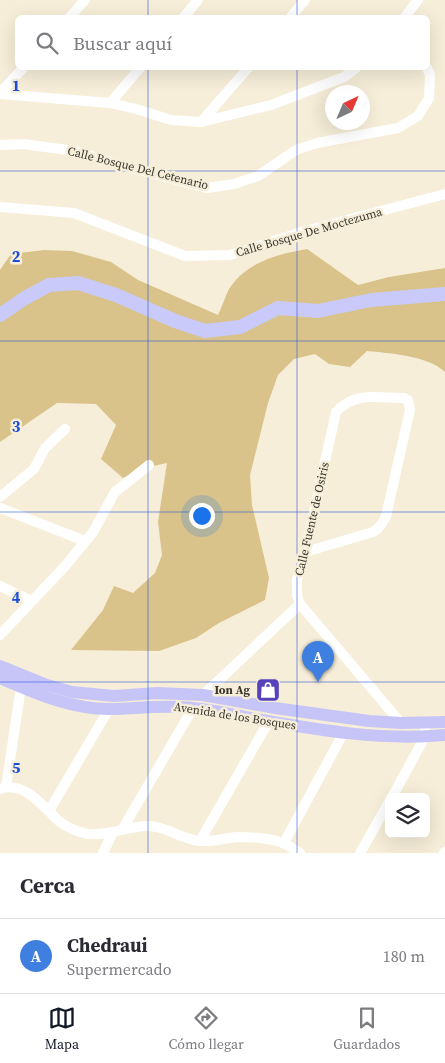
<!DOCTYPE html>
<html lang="es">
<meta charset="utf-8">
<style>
body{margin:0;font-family:"Source Serif 4",serif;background:#f2f2f3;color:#2b2b33}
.controls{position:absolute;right:15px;bottom:15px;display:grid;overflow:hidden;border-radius:8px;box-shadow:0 5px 20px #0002}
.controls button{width:45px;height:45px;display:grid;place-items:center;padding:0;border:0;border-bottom:1px solid #e1e1e2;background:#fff;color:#2b2b33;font:25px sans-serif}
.compass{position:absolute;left:325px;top:85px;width:45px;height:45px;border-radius:50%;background:#fff;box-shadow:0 5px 20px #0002;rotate:44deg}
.you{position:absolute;left:201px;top:515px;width:18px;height:18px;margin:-12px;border:4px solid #fff;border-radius:50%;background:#1a73e8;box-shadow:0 0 0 8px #1a73e833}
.badge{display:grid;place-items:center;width:32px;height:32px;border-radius:50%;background:#111827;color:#fff;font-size:16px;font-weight:700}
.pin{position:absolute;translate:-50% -41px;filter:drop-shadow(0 1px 2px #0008)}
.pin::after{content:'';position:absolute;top:26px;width:18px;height:15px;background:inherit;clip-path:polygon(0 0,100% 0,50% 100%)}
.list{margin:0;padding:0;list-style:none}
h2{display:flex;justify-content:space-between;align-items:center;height:65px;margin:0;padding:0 20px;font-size:21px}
h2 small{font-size:16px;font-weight:400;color:#7c7c81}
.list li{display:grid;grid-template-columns:32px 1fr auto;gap:15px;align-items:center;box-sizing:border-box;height:75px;padding:0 20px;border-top:1px solid #e1e1e2}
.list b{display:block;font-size:19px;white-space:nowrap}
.list p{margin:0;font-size:16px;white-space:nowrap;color:#7c7c81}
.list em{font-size:16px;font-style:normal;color:#7c7c81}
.icon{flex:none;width:28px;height:28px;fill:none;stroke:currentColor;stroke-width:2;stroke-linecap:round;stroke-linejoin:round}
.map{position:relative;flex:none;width:445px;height:853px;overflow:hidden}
.search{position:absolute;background:#fff;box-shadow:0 5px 20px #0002;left:15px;right:15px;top:15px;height:55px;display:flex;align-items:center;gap:12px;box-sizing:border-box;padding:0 18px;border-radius:8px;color:#7c7c81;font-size:19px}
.sheet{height:140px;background:#fff}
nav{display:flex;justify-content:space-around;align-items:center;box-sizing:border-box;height:70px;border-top:1px solid #e1e1e2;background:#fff;font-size:14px;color:#7c7c81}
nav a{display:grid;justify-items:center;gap:2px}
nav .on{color:#111827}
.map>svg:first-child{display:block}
.green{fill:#d9c38a}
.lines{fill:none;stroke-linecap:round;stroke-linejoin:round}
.river{stroke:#c9caf9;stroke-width:14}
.minor{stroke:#fff;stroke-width:10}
.major{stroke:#c7c5f8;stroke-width:12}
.grid{fill:none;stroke:#1d4ed8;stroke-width:1;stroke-opacity:0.55}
.labels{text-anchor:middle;stroke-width:5;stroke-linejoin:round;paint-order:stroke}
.street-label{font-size:12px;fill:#38352d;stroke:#f6eed8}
.poi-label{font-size:12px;font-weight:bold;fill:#38352d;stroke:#f6eed8;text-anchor:end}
.grid-label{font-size:16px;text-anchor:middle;font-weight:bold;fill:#1d4ed8;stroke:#f6eed8;stroke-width:5;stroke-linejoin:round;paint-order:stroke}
</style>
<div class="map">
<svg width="445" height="853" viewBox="0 0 445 853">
<rect width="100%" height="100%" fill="#f6eed8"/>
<path class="green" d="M 307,249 L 358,285 L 389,277 L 445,268 L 445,372 C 429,356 389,353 367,351 L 350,367 L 329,364 L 315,354 L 294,359 L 278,375 L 268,403 L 250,475 L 252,505 L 269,578 L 265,600 L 219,623 L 196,638 L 159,651 L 71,650 L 103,610 L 114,586 L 133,593 L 155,573 L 162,555 L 158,522 L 167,463 L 144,468 L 123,478 L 101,459 L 116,425 L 96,404 L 57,403 L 0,442 L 0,270 L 11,254 L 44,250 L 72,251 L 111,262 L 138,280 L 218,315 C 222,307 225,297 229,289 C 246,262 278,254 307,249 Z"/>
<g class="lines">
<path class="river" d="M 0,315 L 25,298 L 49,285 L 78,283 L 116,295 L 175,321 L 205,331 L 240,327 L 278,308 L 318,311 L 371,300 L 445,294"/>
<g class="minor">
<path d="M 69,18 L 85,0"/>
<path d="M 183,18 L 198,0"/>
<path d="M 290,18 L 305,0"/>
<path d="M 404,18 L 418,0"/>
<path d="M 0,93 L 23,68"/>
<path d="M 0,94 L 110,103 L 136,109 L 171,120 L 201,122 L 271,105 L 344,77 L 356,68"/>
<path d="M 110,103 L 140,68"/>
<path d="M 201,122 L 248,68"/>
<path d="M 0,145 L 23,144 L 75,151 L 131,168 L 207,188 L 234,184 L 258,176 L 296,150 L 317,143 L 398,128 L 418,116 L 429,98 L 430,75 L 427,68"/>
<path d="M 0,207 L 74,213 L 185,256 L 230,255 L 305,231 L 445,194"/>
<path d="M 0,497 L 34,469 L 45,448 L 65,429"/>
<path d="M 0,508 L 85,541"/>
<path d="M 305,552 L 373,532 C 380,528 383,523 386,516 L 410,410 L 408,400 L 404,398 C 378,398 355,391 336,412 L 305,552 L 297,580 L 297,595 L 300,604 L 401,723"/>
<path d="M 0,586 L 32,601"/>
<path d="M 0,635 L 66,565 L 93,532 L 115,492 L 149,465"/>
<path d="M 203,695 L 300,604"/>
<path d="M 6,787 L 21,687"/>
<path d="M 0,789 C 25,780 44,808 60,822 C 68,828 78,832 88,834 C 107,836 126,827 145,826 C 164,825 181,839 200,841 C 213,842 225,838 238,837 C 252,837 270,838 283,843 C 289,845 294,850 300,853"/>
<path d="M 392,797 L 425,737 L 425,731"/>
<path d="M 49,811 L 109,709"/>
<path d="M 122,830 L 193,708"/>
<path d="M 200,841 L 269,721"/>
<path d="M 284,843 L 344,732"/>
<path d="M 103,853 L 113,832"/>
<path d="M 360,853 L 389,802"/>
<path d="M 444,853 L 445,852"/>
</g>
<g class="major">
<path d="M 0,666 L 47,685 L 72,692 L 114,696 L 157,693 L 203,695 L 275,708 L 369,721 L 401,723 L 445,722"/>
<path d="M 0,678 C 35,693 70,709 109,709 C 137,709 164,704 193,708 C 214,710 235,715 256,719 C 318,730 382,741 445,735"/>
</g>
</g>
<path class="grid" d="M 148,0 L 148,18M 297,0 L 297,18M 148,68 L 148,853M 297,68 L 297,853M 0,171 L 445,171M 0,341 L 445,341M 0,512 L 445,512M 0,682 L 445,682"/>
<defs>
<symbol id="shop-square" viewBox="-11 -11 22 22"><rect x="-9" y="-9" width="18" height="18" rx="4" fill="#5643bb" stroke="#f6eed8"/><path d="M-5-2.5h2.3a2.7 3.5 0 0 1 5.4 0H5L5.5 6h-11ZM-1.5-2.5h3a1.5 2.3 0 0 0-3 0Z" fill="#fff"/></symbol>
</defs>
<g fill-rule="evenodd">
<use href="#shop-square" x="254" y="676" width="28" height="28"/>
</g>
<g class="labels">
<g class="street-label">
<text transform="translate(138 168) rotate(14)" y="4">Calle Bosque Del Cetenario</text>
<text transform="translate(309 232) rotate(-16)" y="4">Calle Bosque De Moctezuma</text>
<text transform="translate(312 519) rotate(-77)" y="4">Calle Fuente de Osiris</text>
<text transform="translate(235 716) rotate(9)" y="4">Avenida de los Bosques</text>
</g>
<g class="poi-label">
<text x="250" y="694">Ion Ag</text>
</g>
</g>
<g class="grid-label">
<text x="16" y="91">1</text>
<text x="16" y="262">2</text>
<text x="16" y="432">3</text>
<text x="16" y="603">4</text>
<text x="16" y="773">5</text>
</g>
</svg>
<div class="controls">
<button><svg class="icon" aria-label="layers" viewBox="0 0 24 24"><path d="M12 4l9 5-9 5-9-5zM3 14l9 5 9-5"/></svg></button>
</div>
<svg class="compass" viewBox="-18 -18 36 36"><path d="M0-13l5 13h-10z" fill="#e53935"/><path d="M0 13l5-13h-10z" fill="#7c7c81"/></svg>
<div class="you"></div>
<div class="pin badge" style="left:318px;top:682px;background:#3f7fe0">A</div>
<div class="search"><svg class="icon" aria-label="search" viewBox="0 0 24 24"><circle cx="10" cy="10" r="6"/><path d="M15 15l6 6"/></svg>Buscar aquí</div>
</div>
<section class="sheet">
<h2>Cerca<small></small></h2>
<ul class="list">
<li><span class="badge" style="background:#3f7fe0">A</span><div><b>Chedraui</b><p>Supermercado</p></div><em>180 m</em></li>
</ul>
</section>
<nav>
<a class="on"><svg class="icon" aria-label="map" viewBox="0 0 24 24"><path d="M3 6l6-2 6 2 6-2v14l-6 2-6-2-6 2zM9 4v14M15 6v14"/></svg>Mapa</a>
<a><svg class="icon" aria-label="directions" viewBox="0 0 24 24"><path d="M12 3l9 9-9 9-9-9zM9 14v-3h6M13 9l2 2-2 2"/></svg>Cómo llegar</a>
<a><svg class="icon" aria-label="saved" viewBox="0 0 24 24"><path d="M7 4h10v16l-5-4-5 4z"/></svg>Guardados</a>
</nav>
